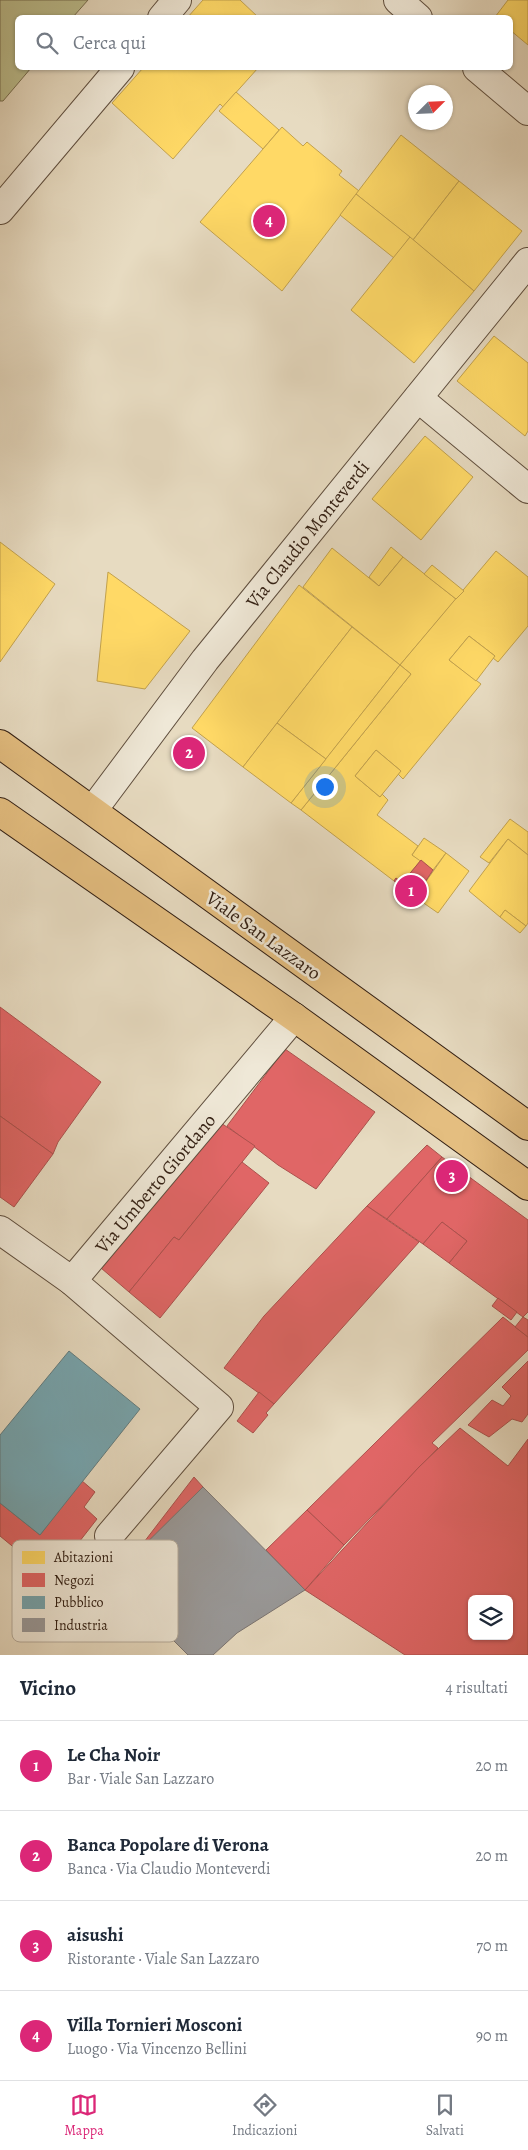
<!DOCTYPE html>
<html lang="it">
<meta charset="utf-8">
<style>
body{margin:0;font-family:Alegreya,serif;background:#f2f2f3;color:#1f2937}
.controls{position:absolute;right:15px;bottom:15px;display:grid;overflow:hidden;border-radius:8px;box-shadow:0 1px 4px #0004}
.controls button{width:45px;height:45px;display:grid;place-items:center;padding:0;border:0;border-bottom:1px solid #e0e1e3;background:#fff;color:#1f2937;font:25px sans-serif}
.compass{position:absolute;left:408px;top:85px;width:45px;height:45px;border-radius:50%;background:#fff;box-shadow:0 1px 4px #0004;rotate:66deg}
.you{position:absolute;left:324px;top:786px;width:18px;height:18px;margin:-12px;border:4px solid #fff;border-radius:50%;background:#1a73e8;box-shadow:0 0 0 8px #1a73e833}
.badge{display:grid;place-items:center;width:32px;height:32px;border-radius:50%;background:#db2777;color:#fff;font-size:16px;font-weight:700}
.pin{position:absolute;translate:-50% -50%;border:2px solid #fff;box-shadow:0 1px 5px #0006}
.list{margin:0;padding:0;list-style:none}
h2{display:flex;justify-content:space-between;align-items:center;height:65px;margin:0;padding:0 20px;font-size:21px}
h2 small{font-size:16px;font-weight:400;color:#747a83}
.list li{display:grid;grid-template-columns:32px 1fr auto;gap:15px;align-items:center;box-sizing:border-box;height:90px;padding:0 20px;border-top:1px solid #e0e1e3}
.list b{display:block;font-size:19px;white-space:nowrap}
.list p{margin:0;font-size:16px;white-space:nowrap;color:#747a83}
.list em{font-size:16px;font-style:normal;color:#747a83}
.icon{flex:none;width:28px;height:28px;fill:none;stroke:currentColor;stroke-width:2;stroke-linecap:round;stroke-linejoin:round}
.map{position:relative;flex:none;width:528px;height:1655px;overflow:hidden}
.search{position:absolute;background:#fff;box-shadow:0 1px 4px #0004;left:15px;right:15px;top:15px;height:55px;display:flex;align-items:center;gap:12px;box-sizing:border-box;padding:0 18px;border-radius:8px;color:#747a83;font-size:19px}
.sheet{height:425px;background:#fff}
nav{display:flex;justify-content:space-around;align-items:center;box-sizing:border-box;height:70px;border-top:1px solid #e0e1e3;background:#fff;font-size:14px;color:#747a83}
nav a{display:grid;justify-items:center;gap:2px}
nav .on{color:#db2777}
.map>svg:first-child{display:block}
.green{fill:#bcbe8e;stroke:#776e50}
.homes{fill:#ffd966;stroke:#c2a14d}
.shops{fill:#e06666;stroke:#ac514d;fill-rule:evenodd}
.public{fill:#76a5af;stroke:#627d80}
.industry{fill:#999;stroke:#7a7471}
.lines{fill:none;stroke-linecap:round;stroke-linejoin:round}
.minor-casing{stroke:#5f4e3e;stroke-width:30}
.major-casing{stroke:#321f13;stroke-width:30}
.minor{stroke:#efe8d7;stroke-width:28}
.major{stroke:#e4be80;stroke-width:28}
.labels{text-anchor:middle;stroke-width:5;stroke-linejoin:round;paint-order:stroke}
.street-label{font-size:19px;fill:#321f13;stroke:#efe8d7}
.key{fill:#efe8d7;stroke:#b6ac9c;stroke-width:1}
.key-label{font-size:14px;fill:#321f13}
</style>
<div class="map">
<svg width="528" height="1655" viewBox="0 0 528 1655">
<rect width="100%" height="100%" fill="#e7dbc1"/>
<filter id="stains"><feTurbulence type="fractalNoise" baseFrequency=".004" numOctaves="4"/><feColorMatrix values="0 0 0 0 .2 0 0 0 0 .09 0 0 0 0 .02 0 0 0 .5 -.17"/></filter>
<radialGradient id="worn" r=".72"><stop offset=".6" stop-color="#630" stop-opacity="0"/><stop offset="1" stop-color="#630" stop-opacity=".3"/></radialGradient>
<path class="green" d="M 0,0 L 88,0 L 73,17 L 18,18 L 18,68 L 31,68 L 3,101 L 0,101 Z"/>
<g class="homes">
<path d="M 203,0 L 240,0 L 259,18 L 187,18 Z"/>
<path d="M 508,0 L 528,0 L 528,45 L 510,30 L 510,18 L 495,17 Z"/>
<path d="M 143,68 L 258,68 L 223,107 L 220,104 L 173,159 L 112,103 Z"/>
<path d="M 236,92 L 279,130 L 263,149 L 219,111 Z"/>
<path d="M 282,127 L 303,146 L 307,142 L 342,171 L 339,175 L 359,191 L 282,291 L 200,222 Z"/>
<path d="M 401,135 L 459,181 L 413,240 L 356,194 Z"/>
<path d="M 459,181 L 522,231 L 474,291 L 413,240 Z"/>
<path d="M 356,194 L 410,237 L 394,258 L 340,215 Z"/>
<path d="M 410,237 L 474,291 L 414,363 L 351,310 Z"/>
<path d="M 494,336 L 528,363 L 528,431 L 525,436 L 457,381 Z"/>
<path d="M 425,436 L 473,477 L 421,540 L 372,499 Z"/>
<path d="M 0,542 L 55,584 L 0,662 Z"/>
<path d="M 391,547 L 403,557 L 379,586 L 369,577 Z"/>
<path d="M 332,548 L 379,586 L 403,557 L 456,599 L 400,665 L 303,587 Z"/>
<path d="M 496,551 L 528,577 L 528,626 L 498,662 L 493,658 L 495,656 L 469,636 L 449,660 L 481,684 L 403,779 L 398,774 L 401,771 L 376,750 L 355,776 L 380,797 L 382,794 L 388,800 L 377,815 L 418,846 L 412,855 L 421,860 L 402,883 L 396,878 L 394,881 L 301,810 L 411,674 L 400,665 Z"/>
<path d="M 432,565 L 464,591 L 456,599 L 424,574 Z"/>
<path d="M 108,572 L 190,631 L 145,689 L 97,681 Z"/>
<path d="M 299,585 L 352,627 L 243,767 L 192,728 Z"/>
<path d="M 352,627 L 400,665 L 326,759 L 277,723 Z"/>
<path d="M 469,636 L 495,656 L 476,681 L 449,660 Z"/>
<path d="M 400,665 L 411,674 L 301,810 L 291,803 Z"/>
<path d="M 277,723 L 326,759 L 291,803 L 243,767 Z"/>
<path d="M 376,750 L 401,771 L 380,797 L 355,776 Z"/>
<path d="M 510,819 L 528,832 L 528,855 L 508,839 L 489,863 L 480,857 Z"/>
<path d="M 424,838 L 446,853 L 433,870 L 412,855 Z"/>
<path d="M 508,839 L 528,855 L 528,923 L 526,926 L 505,910 L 500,917 L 469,891 Z"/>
<path d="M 446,853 L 469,871 L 438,913 L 415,897 Z"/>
<path d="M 505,910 L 526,926 L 520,933 L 500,917 Z"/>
</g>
<g class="shops">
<path d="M 421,860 L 433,870 L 415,897 L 394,881 L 396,878 L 402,883 Z"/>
<path d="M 0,1007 L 101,1082 L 58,1142 L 53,1154 L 0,1116 Z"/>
<path d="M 285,1049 L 375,1112 L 316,1189 L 278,1165 L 227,1126 Z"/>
<path d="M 0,1116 L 53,1154 L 14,1207 L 0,1197 Z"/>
<path d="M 218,1121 L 255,1146 L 179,1240 L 174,1237 L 129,1292 L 101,1268 Z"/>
<path d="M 427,1145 L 442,1157 L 387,1219 L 367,1206 Z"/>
<path d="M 442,1157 L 528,1220 L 528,1312 L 523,1317 L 449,1263 L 467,1241 L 442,1222 L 423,1244 L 387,1219 Z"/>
<path d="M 242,1162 L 269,1183 L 160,1318 L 129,1292 L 174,1237 L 179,1240 Z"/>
<path d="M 367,1206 L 419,1242 L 274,1404 L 224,1368 L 264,1316 Z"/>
<path d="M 442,1222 L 467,1241 L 449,1263 L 423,1244 Z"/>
<path d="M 498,1298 L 517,1312 L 511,1320 L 492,1306 Z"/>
<path d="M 503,1317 L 528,1337 L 528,1350 L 432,1443 L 438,1448 L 344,1545 L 307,1510 Z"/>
<path d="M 523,1317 L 528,1320 L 528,1337 L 515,1327 Z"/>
<path d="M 528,1361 L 528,1414 L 522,1422 L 512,1419 L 489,1437 L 468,1425 L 492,1400 L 503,1406 L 511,1396 L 502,1387 Z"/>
<path d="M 259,1392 L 274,1404 L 266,1413 L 268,1415 L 253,1433 L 237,1421 Z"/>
<path d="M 460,1428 L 508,1466 L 528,1439 L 528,1655 L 405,1655 L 305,1590 L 419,1467 ZM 472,1599 L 509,1599 L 509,1636 L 472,1636 Z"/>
<path d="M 194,1477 L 203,1487 L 131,1559 L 164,1516 Z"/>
<path d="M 81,1480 L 95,1492 L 84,1507 L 97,1519 L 51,1578 L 0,1536 L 0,1503 L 40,1535 Z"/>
<path d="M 307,1510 L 344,1545 L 305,1590 L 266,1550 Z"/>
</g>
<path class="public" d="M 69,1351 L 140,1409 L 40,1535 L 0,1503 L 0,1435 Z"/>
<path class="industry" d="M 203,1487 L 305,1590 L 237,1633 L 213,1655 L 188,1655 L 111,1578 Z"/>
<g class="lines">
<defs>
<g id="minor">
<path d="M 398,0 L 418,18"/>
<path d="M 162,18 L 177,0"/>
<path d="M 477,68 L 528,111"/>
<path d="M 0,210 L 120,68"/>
<path d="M 418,398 L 528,489"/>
<path d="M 93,810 L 205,660 L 528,262"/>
<path d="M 0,1230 L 72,1281 L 294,1017"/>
<path d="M 72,1281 L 219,1407 L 109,1536"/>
</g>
<g id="major">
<path d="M 0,744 L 528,1126"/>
<path d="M 0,812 L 294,1017 L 528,1186"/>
</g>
</defs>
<use href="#minor" class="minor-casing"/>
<use href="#major" class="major-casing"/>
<use href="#minor" class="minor"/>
<use href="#major" class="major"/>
</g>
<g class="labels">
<g class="street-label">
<text transform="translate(307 534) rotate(-51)" y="7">Via Claudio Monteverdi</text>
<text transform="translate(264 935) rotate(36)" y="7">Viale San Lazzaro</text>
<text transform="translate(155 1183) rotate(-50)" y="7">Via Umberto Giordano</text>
</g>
</g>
<rect x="12" y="1540" width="166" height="102" rx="8" class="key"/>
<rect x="22" y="1551" width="23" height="13" fill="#ffd966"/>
<rect x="22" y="1573" width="23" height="14" fill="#e06666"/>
<rect x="22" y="1596" width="23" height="13" fill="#76a5af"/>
<rect x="22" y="1618" width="23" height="14" fill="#999"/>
<g class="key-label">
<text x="54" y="1562">Abitazioni</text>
<text x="54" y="1585">Negozi</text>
<text x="54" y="1607">Pubblico</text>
<text x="54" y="1630">Industria</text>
</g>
<rect width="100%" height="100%" filter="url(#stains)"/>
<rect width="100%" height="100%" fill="url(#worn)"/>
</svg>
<div class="controls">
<button><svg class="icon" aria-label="layers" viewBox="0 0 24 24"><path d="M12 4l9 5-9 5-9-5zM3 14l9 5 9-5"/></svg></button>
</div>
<svg class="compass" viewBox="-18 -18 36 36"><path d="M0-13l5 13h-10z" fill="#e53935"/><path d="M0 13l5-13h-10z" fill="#747a83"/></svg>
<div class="you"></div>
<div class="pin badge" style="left:411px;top:891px">1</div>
<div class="pin badge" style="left:189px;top:753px">2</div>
<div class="pin badge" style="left:452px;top:1176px">3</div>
<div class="pin badge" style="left:269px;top:221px">4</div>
<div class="search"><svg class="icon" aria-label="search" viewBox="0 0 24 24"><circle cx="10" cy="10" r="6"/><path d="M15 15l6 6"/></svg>Cerca qui</div>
</div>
<section class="sheet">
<h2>Vicino<small>4 risultati</small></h2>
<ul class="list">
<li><span class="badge">1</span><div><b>Le Cha Noir</b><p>Bar · Viale San Lazzaro</p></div><em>20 m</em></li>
<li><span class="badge">2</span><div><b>Banca Popolare di Verona</b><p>Banca · Via Claudio Monteverdi</p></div><em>20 m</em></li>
<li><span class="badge">3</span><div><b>aisushi</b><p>Ristorante · Viale San Lazzaro</p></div><em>70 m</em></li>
<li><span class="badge">4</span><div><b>Villa Tornieri Mosconi</b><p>Luogo · Via Vincenzo Bellini</p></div><em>90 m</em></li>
</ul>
</section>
<nav>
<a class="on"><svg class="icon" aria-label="map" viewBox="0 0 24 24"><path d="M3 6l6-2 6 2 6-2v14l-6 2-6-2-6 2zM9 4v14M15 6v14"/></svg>Mappa</a>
<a><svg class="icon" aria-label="directions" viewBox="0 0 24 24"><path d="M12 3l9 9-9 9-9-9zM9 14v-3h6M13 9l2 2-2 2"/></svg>Indicazioni</a>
<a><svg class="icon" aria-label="saved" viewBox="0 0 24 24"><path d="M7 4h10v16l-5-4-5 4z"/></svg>Salvati</a>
</nav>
